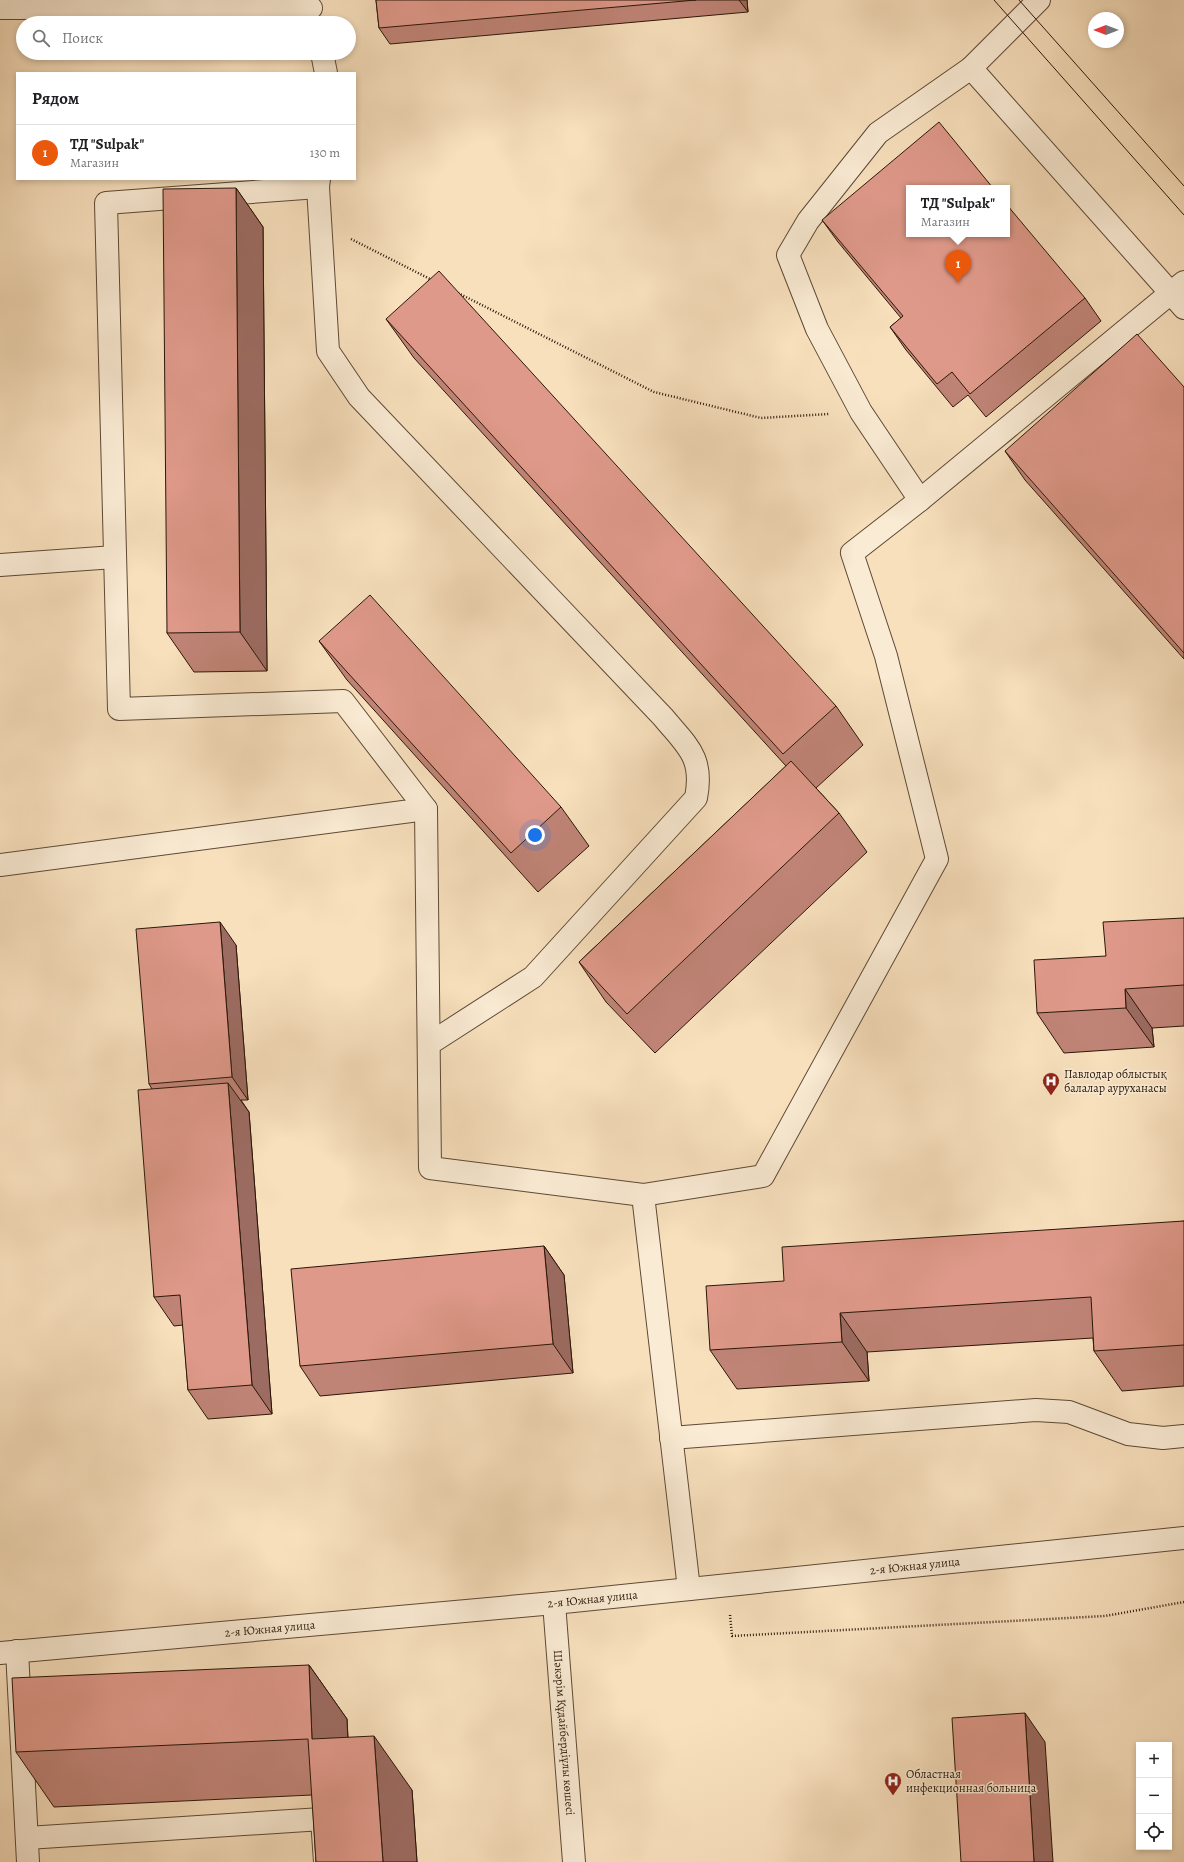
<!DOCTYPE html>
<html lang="ru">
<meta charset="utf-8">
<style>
body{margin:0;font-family:Alegreya,serif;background:#f6f6f6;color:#202124}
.controls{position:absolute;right:12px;bottom:12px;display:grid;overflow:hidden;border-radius:0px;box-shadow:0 2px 6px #0003}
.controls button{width:36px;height:36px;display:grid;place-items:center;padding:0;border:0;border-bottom:1px solid #e0e0e0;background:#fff;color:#202124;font:20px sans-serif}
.compass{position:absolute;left:1088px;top:12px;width:36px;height:36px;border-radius:50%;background:#fff;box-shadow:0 2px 6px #0003;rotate:270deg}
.you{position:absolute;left:535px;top:835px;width:14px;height:14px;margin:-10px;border:3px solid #fff;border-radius:50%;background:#1a73e8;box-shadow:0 0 0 6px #1a73e833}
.badge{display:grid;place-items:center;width:26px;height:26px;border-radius:50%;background:#ea580c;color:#fff;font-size:13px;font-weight:700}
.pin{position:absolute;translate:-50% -33px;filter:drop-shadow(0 1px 2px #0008)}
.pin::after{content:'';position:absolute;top:21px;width:14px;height:12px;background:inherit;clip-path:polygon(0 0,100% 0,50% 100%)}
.popup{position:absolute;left:906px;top:185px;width:104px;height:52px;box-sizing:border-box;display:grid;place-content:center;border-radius:0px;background:#fff;filter:drop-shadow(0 1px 3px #0005);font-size:13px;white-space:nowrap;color:#757577}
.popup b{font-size:15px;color:#202124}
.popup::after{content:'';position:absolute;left:50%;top:100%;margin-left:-8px;border:8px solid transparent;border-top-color:#fff}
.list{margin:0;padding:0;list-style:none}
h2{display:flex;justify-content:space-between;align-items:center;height:52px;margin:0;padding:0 16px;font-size:17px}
h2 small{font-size:13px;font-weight:400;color:#757577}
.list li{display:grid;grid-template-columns:26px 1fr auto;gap:12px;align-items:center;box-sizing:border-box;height:56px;padding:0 16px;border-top:1px solid #e0e0e0}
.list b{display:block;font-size:15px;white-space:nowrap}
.list p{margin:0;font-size:13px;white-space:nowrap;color:#757577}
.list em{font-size:13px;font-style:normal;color:#757577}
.icon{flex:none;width:22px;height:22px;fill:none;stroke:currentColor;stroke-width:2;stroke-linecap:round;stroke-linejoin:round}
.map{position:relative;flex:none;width:1184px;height:1862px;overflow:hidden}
.search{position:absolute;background:#fff;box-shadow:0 2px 6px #0003;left:16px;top:16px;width:340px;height:44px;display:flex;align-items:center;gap:10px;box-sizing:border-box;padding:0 14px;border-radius:22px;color:#757577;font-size:15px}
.panel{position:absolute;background:#fff;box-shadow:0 2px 6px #0003;left:16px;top:72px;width:340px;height:108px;border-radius:0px}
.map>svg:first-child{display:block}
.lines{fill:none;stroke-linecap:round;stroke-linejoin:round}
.minor-casing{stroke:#5e4935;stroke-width:24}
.path{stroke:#2b1708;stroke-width:2.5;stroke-dasharray:1 2;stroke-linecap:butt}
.minor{stroke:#faebd4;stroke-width:22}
.tram{stroke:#2b1708;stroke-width:1}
.wall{fill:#c08477;stroke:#2b1708}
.shaded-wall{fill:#9c6b61;stroke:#2b1708}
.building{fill:#df998a;stroke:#2b1708}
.labels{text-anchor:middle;stroke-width:3;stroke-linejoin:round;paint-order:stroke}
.poi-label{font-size:12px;fill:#2b1708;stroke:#faebd4;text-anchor:start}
.street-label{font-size:12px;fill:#2b1708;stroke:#faebd4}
</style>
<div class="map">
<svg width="1184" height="1862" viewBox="0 0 1184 1862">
<rect width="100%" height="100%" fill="#f8e0bd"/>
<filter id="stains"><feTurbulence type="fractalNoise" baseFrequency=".005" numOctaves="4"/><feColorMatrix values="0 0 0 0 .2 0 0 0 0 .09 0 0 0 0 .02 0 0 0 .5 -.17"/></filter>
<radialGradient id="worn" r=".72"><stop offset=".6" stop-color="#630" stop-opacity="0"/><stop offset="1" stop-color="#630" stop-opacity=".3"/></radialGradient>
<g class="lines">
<defs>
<g id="minor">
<path d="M 1039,0 L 971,68 L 1184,308"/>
<path d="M 0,8 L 311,8"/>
<path d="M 322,53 L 326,73"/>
<path d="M 318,187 L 328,351 L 359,397 L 663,717 C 687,746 704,757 696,798 L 533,977 L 429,1044"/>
<path d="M 920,500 L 861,412 L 817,329 L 788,255 L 808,221 L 878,133 L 971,68"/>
<path d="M 0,565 L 115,557"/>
<path d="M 426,809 L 430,1168 L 643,1195 L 763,1176 L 937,859 L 886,656 L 852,553 L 920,500 L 1184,282"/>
<path d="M 0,865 L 426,809 L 343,701 L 119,709 L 106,203 L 318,187 L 319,179"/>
<path d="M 643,1195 L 689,1589"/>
<path d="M 671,1438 L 1036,1410 L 1069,1412 L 1128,1434 L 1163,1438 L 1184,1436"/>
<path id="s1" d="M 554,1603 L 574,1862"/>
<path d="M 17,1651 L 28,1862"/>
<path id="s2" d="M 0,1653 L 554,1603 L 1184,1538"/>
<path d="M 27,1838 L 322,1819 L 325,1862"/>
</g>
</defs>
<use href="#minor" class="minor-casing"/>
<g class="path">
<path d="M 351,239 L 432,280"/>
<path d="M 458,293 L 654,392 L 761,418 L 829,414"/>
<path d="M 730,1615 L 732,1636 L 1105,1616 L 1184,1602"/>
</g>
<use href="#minor" class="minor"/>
<g class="tram">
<path d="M 994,0 L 1184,215"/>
<path d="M 1019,0 L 1184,186"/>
</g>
</g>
<g class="wall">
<path d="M 376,0 L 747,0 L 748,12 L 390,44 L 379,28 Z"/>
<path d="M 236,188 L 263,227 L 267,671 L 194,672 L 167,633 Z"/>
<path d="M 822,220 L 1085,298 L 1101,321 L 986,417 L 968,395 L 953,407 L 906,350 L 890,327 L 901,318 L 838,242 Z"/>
<path d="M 386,319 L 836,706 L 863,745 L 816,788 L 839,813 L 867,852 L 655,1053 L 606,1002 L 579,962 L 786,766 L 414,358 Z"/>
<path d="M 1184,387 L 1184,659 L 1025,480 L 1005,451 Z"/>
<path d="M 319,641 L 561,807 L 589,846 L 538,892 L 347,680 Z"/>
<path d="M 1184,918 L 1184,1026 L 1152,1028 L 1154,1047 L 1064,1053 L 1037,1013 L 1106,956 Z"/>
<path d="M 236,945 L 248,1100 L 241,1100 L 249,1112 L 272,1414 L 208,1419 L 188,1390 L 183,1325 L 174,1326 L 154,1297 L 152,1089 L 149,1084 Z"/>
<path d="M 1184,1221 L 1184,1386 L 1122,1391 L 1094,1351 L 1093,1338 L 867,1352 L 869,1381 L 737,1389 L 710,1350 L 784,1281 Z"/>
<path d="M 544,1246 L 564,1275 L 573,1373 L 320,1396 L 300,1366 Z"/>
<path d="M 309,1665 L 347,1719 L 348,1737 L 412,1790 L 417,1862 L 316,1862 L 312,1795 L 54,1807 L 16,1752 Z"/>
</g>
<g class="shaded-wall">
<path d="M 739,0 L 747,0 L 748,12 Z"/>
<path d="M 236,188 L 263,227 L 267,671 L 240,632 Z"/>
<path d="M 220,922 L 236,945 L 248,1100 L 232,1077 Z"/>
<path d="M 1125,989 L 1152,1028 L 1154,1047 L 1126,1008 Z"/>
<path d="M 228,1083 L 249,1112 L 272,1414 L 252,1385 Z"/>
<path d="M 544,1246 L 564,1275 L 573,1373 L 553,1344 Z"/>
<path d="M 840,1313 L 867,1352 L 869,1381 L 842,1342 Z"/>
<path d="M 309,1665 L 347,1719 L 350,1794 L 312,1739 Z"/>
<path d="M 1025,1713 L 1045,1742 L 1053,1862 L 1034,1862 Z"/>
<path d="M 374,1736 L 412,1790 L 417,1862 L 383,1862 Z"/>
</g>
<g class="building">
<path d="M 376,0 L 696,0 L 379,28 Z"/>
<path d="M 939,122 L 993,188 L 909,188 L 909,234 L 1007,234 L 1007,205 L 1085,298 L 970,394 L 952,372 L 937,384 L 890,327 L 903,316 L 822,220 Z"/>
<path d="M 236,188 L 240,632 L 167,633 L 163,189 Z"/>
<path d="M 439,271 L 836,706 L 783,754 L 386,319 Z"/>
<path d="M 1137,334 L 1184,387 L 1184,653 L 1005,451 Z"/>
<path d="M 370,595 L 561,807 L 511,853 L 319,641 Z"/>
<path d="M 791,761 L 839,813 L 627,1014 L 579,962 Z"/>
<path d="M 1184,918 L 1184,985 L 1125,989 L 1126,1008 L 1037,1013 L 1034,960 L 1106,956 L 1103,922 Z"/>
<path d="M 220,922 L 232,1077 L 149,1084 L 136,929 Z"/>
<path d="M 228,1083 L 252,1385 L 188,1390 L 180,1295 L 154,1297 L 138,1090 Z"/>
<path d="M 1184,1221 L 1184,1345 L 1094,1351 L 1091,1297 L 840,1313 L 842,1342 L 710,1350 L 706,1286 L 784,1281 L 782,1247 Z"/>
<path d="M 544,1246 L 553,1344 L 300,1366 L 291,1269 Z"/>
<path d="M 309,1665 L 312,1739 L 374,1736 L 383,1862 L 316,1862 L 308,1739 L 16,1752 L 12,1678 Z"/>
<path d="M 1025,1713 L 1034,1862 L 961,1862 L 952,1718 Z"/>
</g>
<defs>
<symbol id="hospital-pin" viewBox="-11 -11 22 30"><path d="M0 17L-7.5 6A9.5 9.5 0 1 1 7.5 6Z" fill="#8f2418" stroke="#faebd4"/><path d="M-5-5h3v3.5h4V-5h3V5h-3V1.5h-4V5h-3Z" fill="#fff"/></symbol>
</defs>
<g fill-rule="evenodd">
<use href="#hospital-pin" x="1041" y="1071" width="20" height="27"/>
<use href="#hospital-pin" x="883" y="1771" width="20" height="27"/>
</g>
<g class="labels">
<g class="poi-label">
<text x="1064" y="1078">Павлодар облыстық<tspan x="1064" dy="14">балалар ауруханасы</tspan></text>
<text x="906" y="1778">Областная<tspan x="906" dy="14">инфекционная больница</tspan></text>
</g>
<g class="street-label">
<text dy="4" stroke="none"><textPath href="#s2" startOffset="919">2-я Южная улица</textPath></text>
<text dy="4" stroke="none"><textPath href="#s2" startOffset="595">2-я Южная улица</textPath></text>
<text dy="4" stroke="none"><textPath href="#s2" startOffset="271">2-я Южная улица</textPath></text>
<text dy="4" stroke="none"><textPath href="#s1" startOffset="130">Шәкәрім Құдайбердіұлы көшесі</textPath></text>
</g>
</g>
<rect width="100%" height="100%" filter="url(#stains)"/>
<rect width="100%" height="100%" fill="url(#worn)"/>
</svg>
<div class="controls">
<button>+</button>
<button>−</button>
<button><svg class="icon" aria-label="locate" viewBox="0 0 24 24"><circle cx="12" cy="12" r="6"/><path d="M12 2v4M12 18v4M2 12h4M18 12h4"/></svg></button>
</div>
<svg class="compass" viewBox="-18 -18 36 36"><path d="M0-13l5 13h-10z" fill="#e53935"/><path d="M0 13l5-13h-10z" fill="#757577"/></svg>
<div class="you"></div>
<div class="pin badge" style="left:958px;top:283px">1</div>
<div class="popup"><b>ТД &quot;Sulpak&quot;</b>Магазин</div>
<div class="search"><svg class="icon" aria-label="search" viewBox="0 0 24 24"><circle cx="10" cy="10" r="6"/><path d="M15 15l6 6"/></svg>Поиск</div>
<section class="panel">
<h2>Рядом<small></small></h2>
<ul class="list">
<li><span class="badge">1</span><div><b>ТД &quot;Sulpak&quot;</b><p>Магазин</p></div><em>130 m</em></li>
</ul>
</section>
</div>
